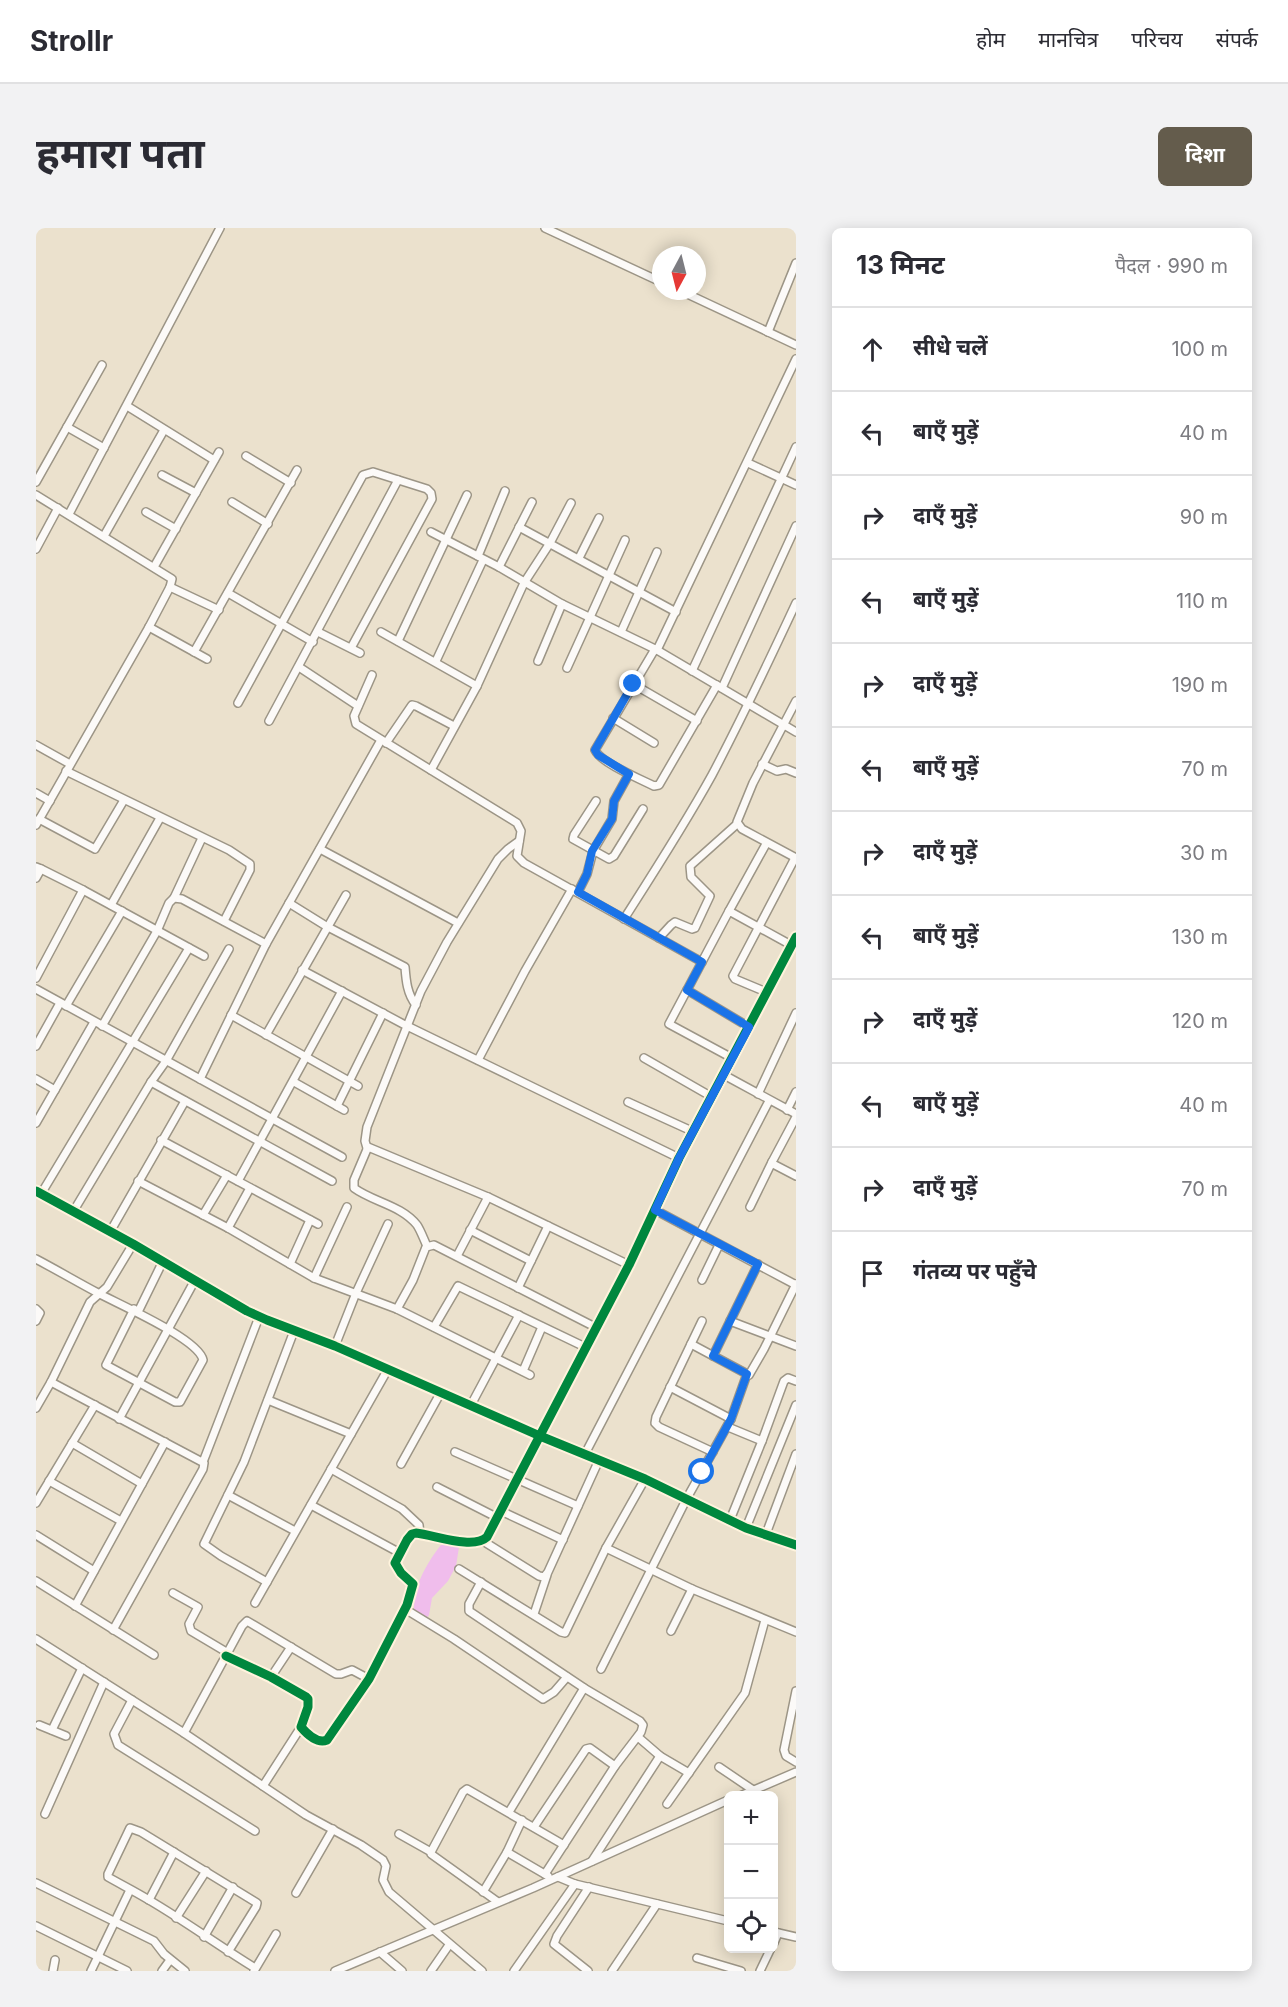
<!DOCTYPE html>
<html lang="hi">
<meta charset="utf-8">
<style>
body{margin:0;font-family:Inter,"Noto Sans Devanagari",sans-serif;background:#f2f2f3;color:#2b2b33}
.controls{position:absolute;right:18px;bottom:18px;display:grid;overflow:hidden;border-radius:9px;box-shadow:0 3px 15px #0003}
.controls button{width:54px;height:54px;display:grid;place-items:center;padding:0;border:0;border-bottom:2px solid #e1e1e2;background:#fff;color:#2b2b33;font:30px sans-serif}
.compass{position:absolute;left:616px;top:18px;width:54px;height:54px;border-radius:50%;background:#fff;box-shadow:0 3px 15px #0003;rotate:187deg}
.stop{position:absolute;width:18px;height:18px;margin:-14px;border:4px solid #1a73e8;border-radius:50%;background:#fff}
.stop.end{background:#1a73e8;border-color:#fff;box-shadow:0 2px 6px #0008}
.list{margin:0;padding:0;list-style:none}
h2{display:flex;justify-content:space-between;align-items:center;height:78px;margin:0;padding:0 24px;font-size:26px}
h2 small{font-size:20px;font-weight:400;color:#7c7c81}
.list li{display:grid;grid-template-columns:39px 1fr auto;gap:18px;align-items:center;box-sizing:border-box;height:84px;padding:0 24px;border-top:2px solid #e1e1e2}
.list b{display:block;font-size:22px;white-space:nowrap}
.list em{font-size:20px;font-style:normal;color:#7c7c81}
.icon{flex:none;width:33px;height:33px;fill:none;stroke:currentColor;stroke-width:2;stroke-linecap:round;stroke-linejoin:round}
.map{position:relative;flex:none;width:760px;height:1743px;overflow:hidden;border-radius:9px}
header{display:flex;align-items:center;gap:36px;box-sizing:border-box;height:84px;padding:0 30px;background:#fff;border-bottom:2px solid #e1e1e2}
header strong{font-size:28px}
nav{display:flex;gap:33px;margin-inline-start:auto;font-size:21px}
.intro{display:flex;align-items:center;justify-content:space-between;box-sizing:border-box;height:144px;padding:0 36px}
h1{margin:0;font-size:42px}
.button{padding:15px 27px;border-radius:9px;background:#645c4c;color:#fff;font-size:21px;font-weight:700}
main{display:flex;gap:36px;padding:0 36px}
aside{flex:1;background:#fff;border-radius:9px;box-shadow:0 3px 15px #0003}
.map>svg:first-child{display:block}
.water{fill:#f0bdec}
.lines{fill:none;stroke-linecap:round;stroke-linejoin:round}
.street-casing{stroke:#9c9586;stroke-width:10}
.street{stroke:#fcfaf8;stroke-width:7}
.cycleway-casing{stroke:#fff3dd;stroke-width:13}
.cycleway{stroke:#00873e;stroke-width:9}
.route{stroke:#1a73e8;stroke-width:8}
</style>
<header>
<strong>Strollr</strong>
<nav><a>होम</a><a>मानचित्र</a><a>परिचय</a><a>संपर्क</a></nav>
</header>
<div class="intro"><h1>हमारा पता</h1><a class="button">दिशा</a></div>
<main>
<div class="map">
<svg width="760" height="1743" viewBox="0 0 760 1743">
<rect width="100%" height="100%" fill="#ebe1cd"/>
<path class="water" d="M 414,1314 L 423,1319 L 420,1338 L 412,1353 L 396,1370 L 393,1387 L 390,1391 L 378,1383 C 377,1359 390,1336 405,1317 Z"/>
<g class="lines">
<defs>
<g id="street">
<path d="M 509,0 L 625,54"/>
<path d="M 645,63 L 760,117"/>
<path d="M 732,104 L 760,35"/>
<path d="M 91,178 L 178,232"/>
<path d="M 31,199 L 68,220"/>
<path d="M 210,228 L 255,255"/>
<path d="M 712,235 L 760,257"/>
<path d="M 126,247 L 160,265"/>
<path d="M 0,254 L 66,137"/>
<path d="M 0,267 L 136,351 L 134,359 L 113,399 L 0,597"/>
<path d="M 196,274 L 232,296"/>
<path d="M 110,284 L 140,301"/>
<path d="M 33,286 L 184,0"/>
<path d="M 483,299 L 640,384"/>
<path d="M 395,304 L 463,339 L 526,376 L 621,422 L 760,504"/>
<path d="M 68,308 L 128,202"/>
<path d="M 0,321 L 22,280"/>
<path d="M 442,328 L 469,263"/>
<path d="M 543,330 L 563,290"/>
<path d="M 118,339 L 183,224"/>
<path d="M 463,339 L 496,274"/>
<path d="M 134,359 L 183,382"/>
<path d="M 192,365 L 277,414"/>
<path d="M 113,399 L 171,431"/>
<path d="M 282,404 L 324,425"/>
<path d="M 345,404 L 441,458"/>
<path d="M 585,404 L 621,324"/>
<path d="M 362,413 L 431,267"/>
<path d="M 619,421 L 559,522 C 565,535 604,551 618,558 L 623,557 L 681,457"/>
<path d="M 621,422 L 760,131"/>
<path d="M 158,424 L 261,242"/>
<path d="M 400,433 L 447,332"/>
<path d="M 502,433 L 526,376"/>
<path d="M 263,439 L 322,478"/>
<path d="M 531,440 L 589,312"/>
<path d="M 656,443 L 760,219"/>
<path d="M 336,447 L 318,488 L 320,496 L 481,595 L 485,603 L 481,628 L 488,635 L 666,734"/>
<path d="M 597,456 L 661,493"/>
<path d="M 686,460 L 760,298"/>
<path d="M 760,473 L 717,555 L 701,594 L 706,601 L 760,630"/>
<path d="M 202,475 L 327,247 L 337,244 L 391,261 L 395,265 L 396,271 L 315,420"/>
<path d="M 577,490 L 618,515"/>
<path d="M 233,493 L 362,252"/>
<path d="M 350,515 L 376,477 L 380,478 L 418,498"/>
<path d="M 0,517 L 34,536"/>
<path d="M 726,536 L 741,543 L 750,541 L 760,545"/>
<path d="M 395,542 L 441,458 L 488,355 L 514,315 L 535,275"/>
<path d="M 30,543 L 193,622 L 214,636 L 214,642 L 188,693"/>
<path d="M 0,565 L 14,573"/>
<path d="M 560,573 L 538,607 L 537,611 L 573,631 L 578,628 L 607,581"/>
<path d="M 3,591 L 59,621 L 88,572"/>
<path d="M 284,621 L 422,695"/>
<path d="M 0,639 L 5,641 L 0,650"/>
<path d="M 5,641 L 47,662 L 168,728"/>
<path d="M 542,664 L 551,646 L 557,623 L 576,591 L 578,573 L 593,546"/>
<path d="M 138,670 L 166,610"/>
<path d="M 253,675 L 290,698 L 369,739 C 370,752 371,766 380,777"/>
<path d="M 75,677 L 124,590"/>
<path d="M 693,683 L 730,616"/>
<path d="M 588,691 C 618,644 649,596 676,547 C 706,490 733,433 760,375"/>
<path d="M 623,710 L 635,697 L 639,694 L 656,701 L 659,700 L 674,668 L 655,649 L 654,638 L 701,596"/>
<path d="M 266,742 L 369,797 L 643,930"/>
<path d="M 0,750 L 47,662"/>
<path d="M 0,761 L 306,929"/>
<path d="M 651,762 L 713,799"/>
<path d="M 730,764 L 699,751 L 697,748 L 759,630"/>
<path d="M 30,778 L 86,683"/>
<path d="M 195,787 L 322,858"/>
<path d="M 66,798 L 121,703 L 133,675 L 138,670 L 146,671 L 230,716"/>
<path d="M 230,807 L 310,667"/>
<path d="M 0,818 L 24,775"/>
<path d="M 608,830 L 676,869"/>
<path d="M 696,830 L 633,796 L 693,683 L 755,717"/>
<path d="M 442,832 L 489,743 L 536,661"/>
<path d="M 688,847 L 760,886"/>
<path d="M 0,851 L 19,862"/>
<path d="M 164,851 L 230,716 L 345,512"/>
<path d="M 115,854 L 296,953"/>
<path d="M 258,854 L 308,882"/>
<path d="M 722,866 L 760,785"/>
<path d="M 592,874 L 658,904"/>
<path d="M 301,878 L 347,785"/>
<path d="M 751,882 L 760,864"/>
<path d="M 760,889 L 736,934 L 737,936 L 760,948"/>
<path d="M 0,895 L 58,794"/>
<path d="M 125,912 L 282,996"/>
<path d="M 331,920 L 329,913 L 331,899 L 385,763 L 411,714 L 462,631 L 472,621 L 483,613"/>
<path d="M 102,953 L 192,1000 L 278,1050 L 361,1081 L 494,1147"/>
<path d="M 202,953 L 306,763"/>
<path d="M 0,963 L 97,1016 L 211,1083 L 231,1092 L 299,1118 L 504,1208 L 609,1251 L 710,1300 L 760,1317"/>
<path d="M 5,966 L 153,720"/>
<path d="M 714,979 L 736,934"/>
<path d="M 619,982 L 760,1057"/>
<path d="M 37,984 L 115,854 L 130,833 L 193,721"/>
<path d="M 167,987 L 191,947"/>
<path d="M 192,1000 L 214,960"/>
<path d="M 434,1002 L 495,1033"/>
<path d="M 74,1004 L 149,873"/>
<path d="M 391,1018 C 388,1012 385,1003 381,997 C 365,977 337,974 318,960 L 318,952 L 332,919 L 452,969 L 593,1037"/>
<path d="M 421,1028 L 452,969"/>
<path d="M 0,1031 C 21,1042 41,1054 62,1065 C 82,1076 163,1111 167,1132 L 144,1174 L 139,1174 L 70,1137 L 98,1081"/>
<path d="M 254,1036 L 274,992"/>
<path d="M 278,1050 L 311,979"/>
<path d="M 666,1052 L 683,1017"/>
<path d="M 482,1060 L 512,998"/>
<path d="M 0,1081 L 4,1085 L 0,1093"/>
<path d="M 361,1081 L 377,1052 L 390,1019 L 398,1017 L 559,1099"/>
<path d="M 102,1084 L 127,1033"/>
<path d="M 666,1093 L 620,1189 L 619,1195 L 623,1199 L 677,1224"/>
<path d="M 694,1093 L 760,1118"/>
<path d="M 398,1099 L 422,1058 L 549,1119"/>
<path d="M 655,1116 L 713,1147 L 728,1121 L 760,1056"/>
<path d="M 299,1118 L 320,1065 L 352,996"/>
<path d="M 677,1128 L 722,1036"/>
<path d="M 487,1143 L 506,1099"/>
<path d="M 15,1154 L 168,1235 L 167,1241 L 77,1402"/>
<path d="M 634,1159 L 695,1191"/>
<path d="M 232,1172 L 315,1206"/>
<path d="M 435,1177 L 483,1087"/>
<path d="M 0,1180 L 15,1154 L 54,1074 L 71,1059 L 97,1016"/>
<path d="M 83,1191 L 159,1052"/>
<path d="M 692,1199 L 726,1213"/>
<path d="M 36,1215 L 106,1256"/>
<path d="M 419,1224 L 542,1278"/>
<path d="M 549,1226 L 733,873"/>
<path d="M 167,1234 L 223,1089"/>
<path d="M 365,1236 L 405,1164"/>
<path d="M 295,1241 L 366,1281 L 383,1297 L 384,1306"/>
<path d="M 13,1253 L 85,1293"/>
<path d="M 401,1259 L 462,1290"/>
<path d="M 192,1267 L 259,1303"/>
<path d="M 0,1275 L 59,1177"/>
<path d="M 275,1277 L 364,1325"/>
<path d="M 465,1283 L 527,1312"/>
<path d="M 694,1292 L 726,1213 L 748,1153 L 752,1150 L 760,1153"/>
<path d="M 710,1300 L 760,1177"/>
<path d="M 730,1306 L 760,1226"/>
<path d="M 0,1307 L 58,1343"/>
<path d="M 447,1313 L 503,1348 L 508,1349 L 512,1344 L 563,1232"/>
<path d="M 570,1320 L 656,1361 L 760,1404"/>
<path d="M 423,1341 L 525,1404 L 529,1405 L 570,1320 L 609,1251"/>
<path d="M 0,1353 L 118,1427"/>
<path d="M 231,1354 L 185,1328 L 168,1316 L 208,1234 L 258,1103"/>
<path d="M 445,1354 L 433,1376 L 433,1383 L 548,1460 L 604,1493 L 607,1497 L 605,1504 L 579,1538 L 509,1646"/>
<path d="M 137,1365 L 162,1379 L 153,1396 L 155,1403 L 192,1425"/>
<path d="M 219,1375 L 352,1141"/>
<path d="M 39,1378 L 129,1214"/>
<path d="M 369,1381 L 418,1411 L 507,1471 L 518,1464 L 531,1449"/>
<path d="M 498,1386 L 511,1347"/>
<path d="M 635,1403 L 656,1361"/>
<path d="M 0,1411 L 148,1505 L 270,1587 L 325,1617 L 347,1632 L 350,1638 L 347,1652 L 353,1664 L 446,1743"/>
<path d="M 190,1428 L 235,1449 L 270,1469 L 272,1471 L 272,1479 L 265,1499 C 271,1506 281,1516 291,1512 L 333,1451 L 371,1377 L 377,1356 L 365,1345 L 359,1335 L 371,1312 L 376,1306 L 380,1305 C 399,1307 437,1322 451,1309 L 593,1037 L 643,930 L 760,709"/>
<path d="M 565,1441 L 651,1270 L 695,1191 L 711,1146"/>
<path d="M 235,1449 L 255,1419"/>
<path d="M 760,1463 L 748,1522 L 750,1528 L 760,1534"/>
<path d="M 96,1472 L 78,1506 L 82,1517 L 219,1603"/>
<path d="M 3,1497 L 30,1508"/>
<path d="M 16,1502 L 46,1440"/>
<path d="M 148,1505 L 206,1398 L 211,1393 L 300,1446 L 305,1446 L 316,1442 L 333,1451"/>
<path d="M 602,1509 L 624,1528 L 653,1545"/>
<path d="M 683,1539 L 717,1562"/>
<path d="M 227,1558 L 265,1499"/>
<path d="M 704,1568 L 760,1544"/>
<path d="M 631,1576 L 709,1465 L 729,1392"/>
<path d="M 473,1584 L 548,1460"/>
<path d="M 9,1586 L 68,1454"/>
<path d="M 498,1599 L 550,1521 L 554,1520 L 579,1538"/>
<path d="M 363,1606 L 395,1624 L 395,1626 L 462,1674"/>
<path d="M 395,1624 L 427,1564 L 431,1561 L 528,1617"/>
<path d="M 471,1624 L 486,1592"/>
<path d="M 556,1633 L 624,1528"/>
<path d="M 522,1649 L 539,1656 L 692,1693"/>
<path d="M 0,1655 L 118,1713 L 128,1726 L 149,1743"/>
<path d="M 447,1664 L 471,1624 L 512,1648"/>
<path d="M 260,1665 L 297,1601"/>
<path d="M 113,1672 L 138,1624"/>
<path d="M 140,1690 L 170,1643"/>
<path d="M 0,1698 L 91,1743"/>
<path d="M 738,1704 L 760,1709"/>
<path d="M 168,1709 L 197,1659"/>
<path d="M 738,1715 L 742,1705"/>
<path d="M 192,1724 L 220,1679 L 221,1675 L 105,1604 L 94,1600 L 72,1646 L 72,1649 C 86,1657 100,1664 113,1672 C 149,1693 183,1718 219,1740"/>
<path d="M 344,1724 L 366,1743"/>
<path d="M 661,1730 L 705,1743"/>
<path d="M 17,1743 L 19,1732"/>
<path d="M 55,1743 L 94,1662"/>
<path d="M 126,1743 L 134,1732"/>
<path d="M 218,1743 L 240,1706"/>
<path d="M 299,1743 L 497,1660 L 692,1572"/>
<path d="M 395,1743 L 413,1717"/>
<path d="M 478,1743 L 539,1656"/>
<path d="M 552,1743 L 518,1716 L 521,1708 L 553,1659"/>
<path d="M 576,1743 L 621,1676"/>
<path d="M 724,1743 L 735,1720"/>
</g>
</defs>
<use href="#street" class="street-casing"/>
<use href="#street" class="street"/>
<defs>
<g id="cycleway">
<path d="M 0,963 L 97,1016 L 211,1083 L 231,1092 L 299,1118 L 504,1208 L 609,1251 L 710,1300 L 760,1317"/>
<path d="M 190,1428 L 235,1449 L 270,1469 L 272,1471 L 272,1479 L 265,1499 C 271,1506 281,1516 291,1512 L 333,1451 L 371,1377 L 377,1356 L 365,1345 L 359,1335 L 371,1312 L 376,1306 L 380,1305 C 399,1307 437,1322 451,1309 L 593,1037 L 643,930 L 760,709"/>
</g>
</defs>
<use href="#cycleway" class="cycleway-casing"/>
<use href="#cycleway" class="cycleway"/>
</g>
<g class="lines">
<path class="route" d="M 597,456 L 559,522 L 562,527 L 593,546 L 578,573 L 576,591 L 556,623 L 551,646 L 542,664 L 666,734 L 651,762 L 713,799 L 643,930 L 619,982 L 722,1036 L 677,1128 L 711,1146 L 695,1191 L 666,1244"/>
</g>
</svg>
<div class="controls">
<button>+</button>
<button>−</button>
<button><svg class="icon" aria-label="locate" viewBox="0 0 24 24"><circle cx="12" cy="12" r="6"/><path d="M12 2v4M12 18v4M2 12h4M18 12h4"/></svg></button>
</div>
<svg class="compass" viewBox="-18 -18 36 36"><path d="M0-13l5 13h-10z" fill="#e53935"/><path d="M0 13l5-13h-10z" fill="#7c7c81"/></svg>
<div class="stop" style="left:666px;top:1244px"></div>
<div class="stop end" style="left:597px;top:456px"></div>
</div>
<aside>
<h2>13 मिनट<small>पैदल · 990 m</small></h2>
<ul class="list">
<li><svg class="icon" aria-label="ahead" viewBox="0 0 24 24"><path d="M12 20V5M6 11l6-6 6 6"/></svg><div><b>सीधे चलें</b></div><em>100 m</em></li>
<li><svg class="icon" aria-label="left" viewBox="0 0 24 24"><path d="M17 20v-9H6M10 6l-5 5 5 5"/></svg><div><b>बाएँ मुड़ें</b></div><em>40 m</em></li>
<li><svg class="icon" aria-label="right" viewBox="0 0 24 24"><path d="M7 20v-9h11M14 6l5 5-5 5"/></svg><div><b>दाएँ मुड़ें</b></div><em>90 m</em></li>
<li><svg class="icon" aria-label="left" viewBox="0 0 24 24"><path d="M17 20v-9H6M10 6l-5 5 5 5"/></svg><div><b>बाएँ मुड़ें</b></div><em>110 m</em></li>
<li><svg class="icon" aria-label="right" viewBox="0 0 24 24"><path d="M7 20v-9h11M14 6l5 5-5 5"/></svg><div><b>दाएँ मुड़ें</b></div><em>190 m</em></li>
<li><svg class="icon" aria-label="left" viewBox="0 0 24 24"><path d="M17 20v-9H6M10 6l-5 5 5 5"/></svg><div><b>बाएँ मुड़ें</b></div><em>70 m</em></li>
<li><svg class="icon" aria-label="right" viewBox="0 0 24 24"><path d="M7 20v-9h11M14 6l5 5-5 5"/></svg><div><b>दाएँ मुड़ें</b></div><em>30 m</em></li>
<li><svg class="icon" aria-label="left" viewBox="0 0 24 24"><path d="M17 20v-9H6M10 6l-5 5 5 5"/></svg><div><b>बाएँ मुड़ें</b></div><em>130 m</em></li>
<li><svg class="icon" aria-label="right" viewBox="0 0 24 24"><path d="M7 20v-9h11M14 6l5 5-5 5"/></svg><div><b>दाएँ मुड़ें</b></div><em>120 m</em></li>
<li><svg class="icon" aria-label="left" viewBox="0 0 24 24"><path d="M17 20v-9H6M10 6l-5 5 5 5"/></svg><div><b>बाएँ मुड़ें</b></div><em>40 m</em></li>
<li><svg class="icon" aria-label="right" viewBox="0 0 24 24"><path d="M7 20v-9h11M14 6l5 5-5 5"/></svg><div><b>दाएँ मुड़ें</b></div><em>70 m</em></li>
<li><svg class="icon" aria-label="arrive" viewBox="0 0 24 24"><path d="M6 21V4h12l-3 4 3 4H6"/></svg><div><b>गंतव्य पर पहुँचे</b></div></li>
</ul>
</aside>
</main>
